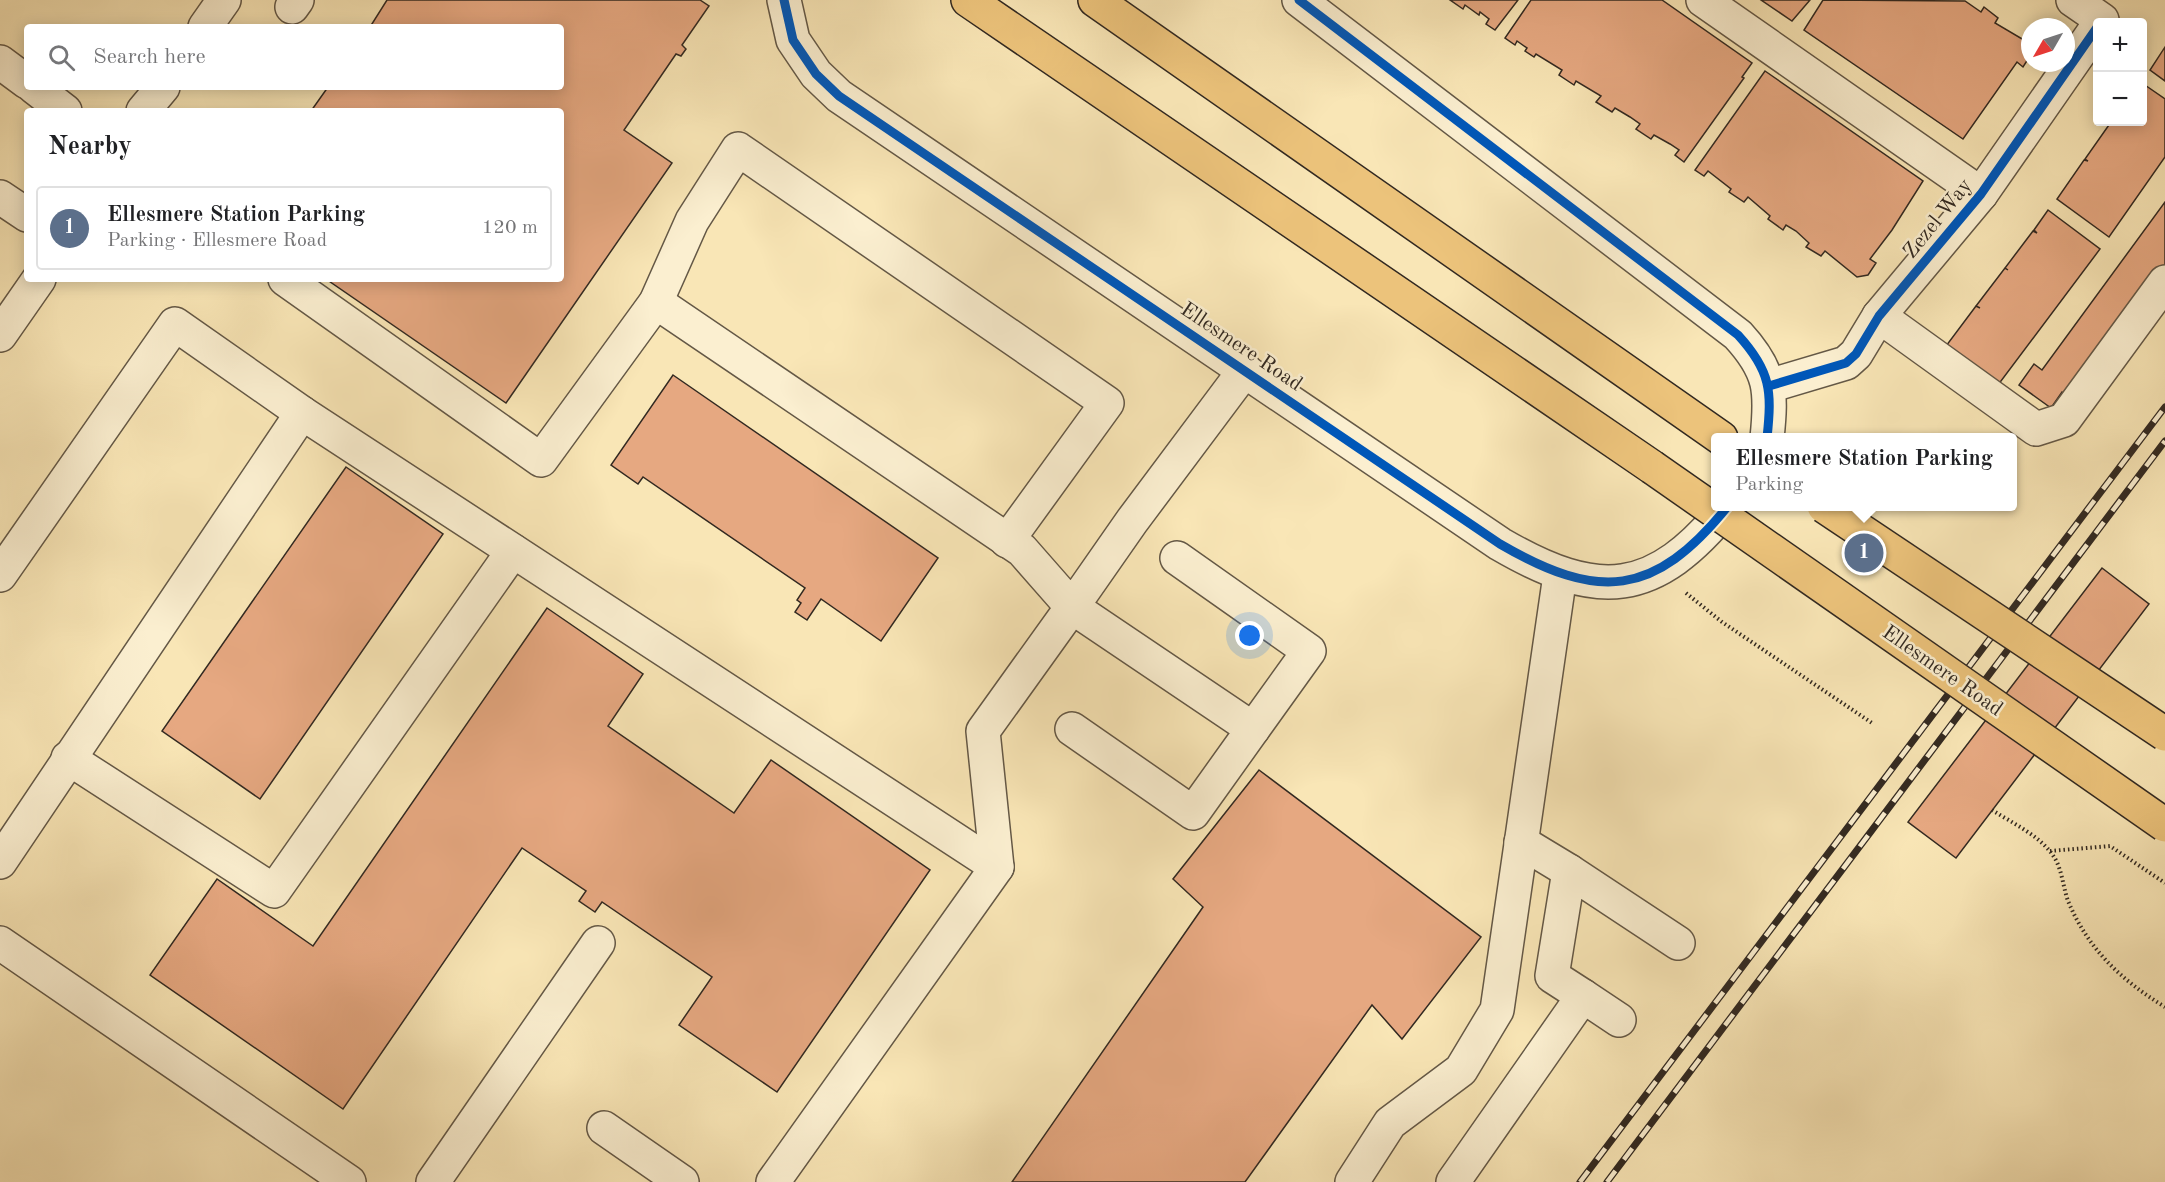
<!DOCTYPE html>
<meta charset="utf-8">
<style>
body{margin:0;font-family:"Old Standard TT",serif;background:#f2f2f2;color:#202124}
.controls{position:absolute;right:18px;top:18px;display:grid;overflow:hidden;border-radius:6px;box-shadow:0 3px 15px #0003}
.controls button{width:54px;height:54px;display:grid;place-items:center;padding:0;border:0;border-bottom:2px solid #e0e0e0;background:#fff;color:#202124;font:30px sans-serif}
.compass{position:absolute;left:2021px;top:18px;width:54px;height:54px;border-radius:50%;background:#fff;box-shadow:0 3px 15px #0003;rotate:231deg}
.you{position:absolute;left:1250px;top:636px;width:21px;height:21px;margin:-15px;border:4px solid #fff;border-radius:50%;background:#1a73e8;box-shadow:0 0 0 9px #1a73e833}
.badge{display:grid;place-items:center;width:39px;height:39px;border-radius:50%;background:#b45309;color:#fff;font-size:20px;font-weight:700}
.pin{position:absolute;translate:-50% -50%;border:3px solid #fff;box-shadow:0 2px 6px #0006}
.popup{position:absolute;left:1711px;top:433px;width:306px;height:78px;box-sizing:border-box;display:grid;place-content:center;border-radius:6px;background:#fff;filter:drop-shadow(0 2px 4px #0005);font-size:20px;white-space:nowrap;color:#757577}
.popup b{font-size:22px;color:#202124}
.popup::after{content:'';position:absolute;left:50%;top:100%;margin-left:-12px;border:12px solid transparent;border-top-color:#fff}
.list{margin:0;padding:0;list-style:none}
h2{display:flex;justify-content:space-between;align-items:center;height:78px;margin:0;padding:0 24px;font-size:26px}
h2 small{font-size:20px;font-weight:400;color:#757577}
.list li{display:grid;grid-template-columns:39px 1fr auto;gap:18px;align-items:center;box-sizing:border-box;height:84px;margin:0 12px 12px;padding:0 12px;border:2px solid #e0e0e0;border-radius:6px}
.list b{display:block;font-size:22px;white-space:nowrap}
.list p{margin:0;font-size:20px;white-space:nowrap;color:#757577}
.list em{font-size:20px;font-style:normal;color:#757577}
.icon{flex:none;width:33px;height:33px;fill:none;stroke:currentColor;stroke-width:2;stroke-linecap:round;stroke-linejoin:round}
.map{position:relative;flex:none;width:2165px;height:1182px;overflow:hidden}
.search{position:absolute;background:#fff;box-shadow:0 3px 15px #0003;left:24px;top:24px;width:540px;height:66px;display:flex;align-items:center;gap:15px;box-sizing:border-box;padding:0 21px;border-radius:6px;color:#757577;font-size:22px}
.panel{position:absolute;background:#fff;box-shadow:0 3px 15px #0003;left:24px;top:108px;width:540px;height:174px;border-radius:6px}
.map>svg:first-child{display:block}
.building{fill:#e6a881;stroke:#322921;stroke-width:1.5}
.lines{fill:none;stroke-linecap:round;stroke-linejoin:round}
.minor-casing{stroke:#645846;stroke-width:36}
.major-casing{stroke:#322921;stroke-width:36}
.path{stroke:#322921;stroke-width:4;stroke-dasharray:1.5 3;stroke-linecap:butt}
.minor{stroke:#fbefd0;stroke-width:33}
.major{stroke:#ecc37b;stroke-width:33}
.rail-casing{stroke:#322921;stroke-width:7}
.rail{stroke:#fbefd0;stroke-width:4.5;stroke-dasharray:14;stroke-linecap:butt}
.major-bridge-casing{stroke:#322921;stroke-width:36;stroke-linecap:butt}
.major-bridge{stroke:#ecc37b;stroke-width:33}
.cycleway-casing{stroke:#fbefd0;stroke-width:13}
.cycleway{stroke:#0057b8;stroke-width:9}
.labels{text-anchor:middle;stroke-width:5;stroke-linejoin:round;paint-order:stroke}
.street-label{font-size:21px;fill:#322921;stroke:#fbefd0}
</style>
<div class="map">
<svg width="2165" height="1182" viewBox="0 0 2165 1182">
<rect width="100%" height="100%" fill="#f9e6b6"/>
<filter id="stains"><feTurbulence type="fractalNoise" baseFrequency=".00333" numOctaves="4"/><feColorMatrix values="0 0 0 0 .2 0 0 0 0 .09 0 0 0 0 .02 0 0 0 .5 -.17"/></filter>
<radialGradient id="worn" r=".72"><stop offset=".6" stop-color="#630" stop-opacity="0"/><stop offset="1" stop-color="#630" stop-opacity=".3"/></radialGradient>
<g class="building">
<path d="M 387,0 L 700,0 L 709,6 L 682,45 L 686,49 L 681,56 L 676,54 L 624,130 L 672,163 L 506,403 L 326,279 L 561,279 L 561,111 L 311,111 L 328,87 L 561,87 L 561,27 L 370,27 Z"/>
<path d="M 1450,0 L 1518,0 L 1495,30 L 1486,24 L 1489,19 L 1480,12 L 1479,15 L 1465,5 L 1463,9 Z"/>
<path d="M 1531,0 L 1662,0 L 1752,63 L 1742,77 L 1744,78 L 1684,162 L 1675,155 L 1679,150 L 1670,144 L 1654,135 L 1651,139 L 1636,129 L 1640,124 L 1630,117 L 1615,108 L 1612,112 L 1596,102 L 1601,96 L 1576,81 L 1574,85 L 1559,75 L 1562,70 L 1536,54 L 1534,57 L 1525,51 L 1527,48 L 1517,41 L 1515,45 L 1505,38 Z"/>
<path d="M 1761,0 L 1810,0 L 1792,21 Z"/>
<path d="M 1823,0 L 1965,1 L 1981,12 L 1984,7 L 1998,18 L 1995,23 L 2029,43 L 2030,56 L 2023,67 L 2017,62 L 1963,139 L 1804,30 Z"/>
<path d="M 2165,47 L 2165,81 L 2150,70 Z"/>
<path d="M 1765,71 L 1923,181 L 1892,230 L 1870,259 L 1876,263 L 1868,275 L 1857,277 L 1825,251 L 1821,256 L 1806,247 L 1809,243 L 1796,231 L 1786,225 L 1783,230 L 1768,219 L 1770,216 L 1748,197 L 1744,202 L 1729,192 L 1731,189 L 1708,171 L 1704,176 L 1695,170 Z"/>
<path d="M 2142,83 L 2165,99 L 2165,157 L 2109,237 L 2057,199 L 2084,160 L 2088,161 L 2085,159 L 2111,122 L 2142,122 Z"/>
<path d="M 2165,202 L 2165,269 L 2070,398 L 2062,392 L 2051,408 L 2019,385 L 2034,364 L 2042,370 Z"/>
<path d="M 2048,210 L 2100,249 L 1998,385 L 1946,346 L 1976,306 L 1980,308 L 1976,306 L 2005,268 L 2008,270 L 2005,268 L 2033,231 L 2037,233 L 2034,230 Z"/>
<path d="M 673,375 L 938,558 L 881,641 L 821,599 L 807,620 L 795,612 L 801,603 L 797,600 L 805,588 L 643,477 L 638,484 L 611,465 Z"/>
<path d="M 346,467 L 443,534 L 260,799 L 162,731 Z"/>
<path d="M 2102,568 L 2149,604 L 1956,858 L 1908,822 Z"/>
<path d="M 547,608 L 643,674 L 608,726 L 734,813 L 771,760 L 930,870 L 777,1092 L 679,1025 L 712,977 L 602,902 L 595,912 L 579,901 L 586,891 L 522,848 L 343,1109 L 150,975 L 217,879 L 313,946 Z"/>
<path d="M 1259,770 L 1481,937 L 1402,1039 L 1372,1005 L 1245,1182 L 1012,1182 L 1203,907 L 1173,879 Z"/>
</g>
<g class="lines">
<defs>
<g id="minor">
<path d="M 784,0 L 793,40 L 816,74 L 839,96 L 1500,544 C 1598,601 1654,598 1728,506"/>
<path d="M 1299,0 L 1738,335 C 1771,371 1772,391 1767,438"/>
<path d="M 1703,0 L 1981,194"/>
<path d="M 2073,0 L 2102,20"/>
<path d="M 292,7 L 297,0"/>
<path d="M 205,27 L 224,0"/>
<path d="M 0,62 L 27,82"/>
<path d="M 34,87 L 65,111"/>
<path d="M 143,111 L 163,87"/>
<path d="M 0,197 L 27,215"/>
<path d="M 285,279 L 541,460 L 656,302 L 692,221 L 738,149 L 1107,403 L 1007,541"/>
<path d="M 656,302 L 1022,550 L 1072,607 L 1132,521 L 1245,370"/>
<path d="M 1879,316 L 2036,429 L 2064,420 L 2165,282"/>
<path d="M 0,335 L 39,279"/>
<path d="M 1769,386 L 1846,363 L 1856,354 L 1879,316 L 1981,194 L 2098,26"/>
<path d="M 1177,558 L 1309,651 L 1253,729"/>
<path d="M 0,575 L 175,324 L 302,413"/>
<path d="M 68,758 L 274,891 L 513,551"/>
<path d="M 1521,842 L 1569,871"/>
<path d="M 0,862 L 302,413 L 997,867"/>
<path d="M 0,943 L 349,1182"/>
<path d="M 1583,996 L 1552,976 L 1569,871 L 1678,943"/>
<path d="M 604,1128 L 682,1182"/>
<path d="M 433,1182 L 598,943"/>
<path d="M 773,1182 L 997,867 L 983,731 L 1072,607 L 1253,729 L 1193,813 L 1072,729"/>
<path d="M 1352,1182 L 1390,1123 L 1461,1070 L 1497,1010 L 1560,575"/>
<path d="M 1453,1182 L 1583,996 L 1619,1020"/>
</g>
<g id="major">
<path d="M 968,0 L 1652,467"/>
<path d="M 1095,0 L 1721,438"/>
</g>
</defs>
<use href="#minor" class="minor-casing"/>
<use href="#major" class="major-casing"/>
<g class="path">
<path d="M 1686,593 L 1722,622 L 1872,723"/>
<path d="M 1992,810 C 2012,823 2041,836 2054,857 C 2062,869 2063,887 2068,901 C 2088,949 2121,980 2165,1007"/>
<path d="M 2050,851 L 2110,846 L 2165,883"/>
</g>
<use href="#minor" class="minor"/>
<use href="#major" class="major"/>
<defs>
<g id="rail">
<path d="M 1580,1182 L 2165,407"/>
<path d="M 1607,1182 L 2165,441"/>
</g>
</defs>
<use href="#rail" class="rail-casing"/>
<use href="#rail" class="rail"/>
<defs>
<g id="major-bridge">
<path d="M 1652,467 L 2165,825"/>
<path d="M 1824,506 L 2165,734"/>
</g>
</defs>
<use href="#major-bridge" class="major-bridge-casing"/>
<use href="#major-bridge" class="major-bridge"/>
<defs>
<g id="cycleway">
<path d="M 784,0 L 793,40 L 816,74 L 839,96 L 1500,544 C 1598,601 1654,598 1728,506"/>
<path d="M 1299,0 L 1738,335 C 1771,371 1772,391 1767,438"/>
<path d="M 1769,386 L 1846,363 L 1856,354 L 1879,316 L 1981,194 L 2098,26"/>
</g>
</defs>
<use href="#cycleway" class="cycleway-casing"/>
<use href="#cycleway" class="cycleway"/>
</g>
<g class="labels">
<g class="street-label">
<text transform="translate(1937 218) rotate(-51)" y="7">Zezel Way</text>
<text transform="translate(1242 346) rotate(34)" y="7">Ellesmere Road</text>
<text transform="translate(1943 670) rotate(35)" y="7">Ellesmere Road</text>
</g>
</g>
<rect width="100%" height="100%" filter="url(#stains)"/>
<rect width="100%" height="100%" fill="url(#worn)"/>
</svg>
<div class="controls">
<button>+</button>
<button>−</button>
</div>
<svg class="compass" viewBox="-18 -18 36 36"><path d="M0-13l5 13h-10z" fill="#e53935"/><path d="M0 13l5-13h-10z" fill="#757577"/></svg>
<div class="you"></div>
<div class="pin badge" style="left:1864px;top:553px;background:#5c6f8a">1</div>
<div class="popup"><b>Ellesmere Station Parking</b>Parking</div>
<div class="search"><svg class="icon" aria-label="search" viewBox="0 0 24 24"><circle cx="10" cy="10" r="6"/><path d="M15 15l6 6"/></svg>Search here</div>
<section class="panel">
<h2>Nearby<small></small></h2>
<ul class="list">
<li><span class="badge" style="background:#5c6f8a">1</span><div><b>Ellesmere Station Parking</b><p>Parking · Ellesmere Road</p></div><em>120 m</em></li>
</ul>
</section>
</div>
